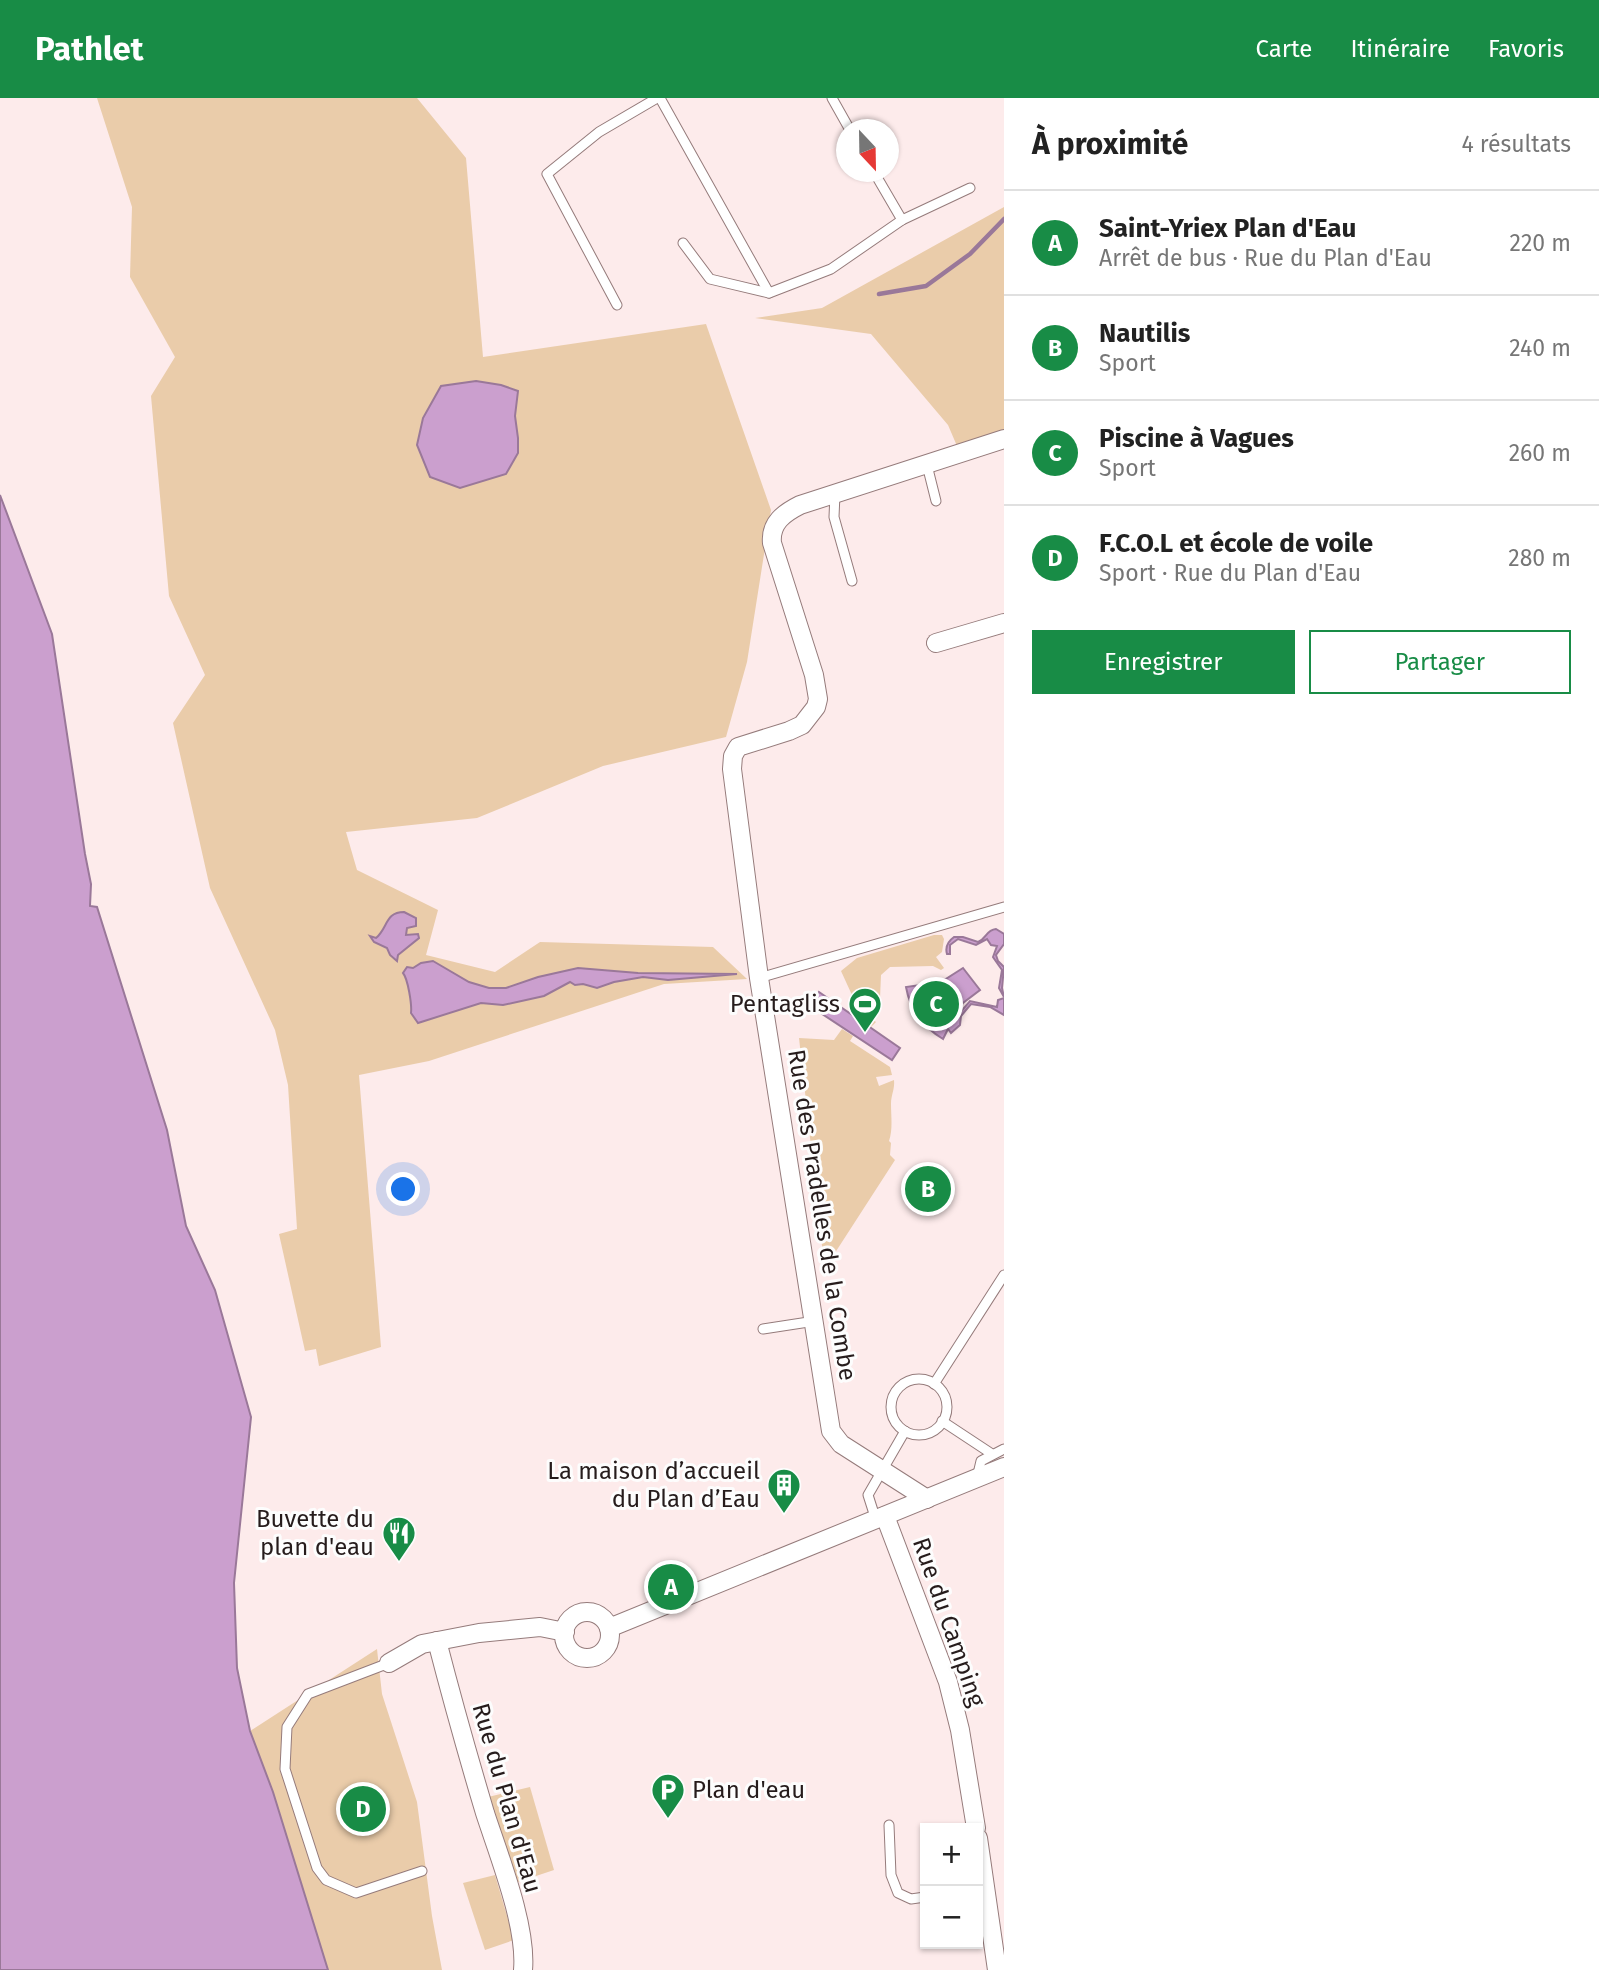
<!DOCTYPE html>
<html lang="fr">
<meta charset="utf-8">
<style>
body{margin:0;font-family:"Fira Sans",sans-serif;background:#f6f6f6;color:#222}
.controls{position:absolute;right:21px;bottom:21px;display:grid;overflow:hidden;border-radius:0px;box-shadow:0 2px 5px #0004}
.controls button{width:63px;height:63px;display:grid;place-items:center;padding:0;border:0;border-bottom:2px solid #e0e0e0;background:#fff;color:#222;font:35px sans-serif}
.compass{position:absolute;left:836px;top:21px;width:63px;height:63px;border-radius:50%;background:#fff;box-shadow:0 2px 5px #0004;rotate:158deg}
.you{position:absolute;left:404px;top:1092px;width:24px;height:24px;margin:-18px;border:5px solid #fff;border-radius:50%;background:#1a73e8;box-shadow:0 0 0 10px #1a73e833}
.badge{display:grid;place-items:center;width:46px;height:46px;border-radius:50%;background:#188c46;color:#fff;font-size:23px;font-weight:700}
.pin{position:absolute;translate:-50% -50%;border:4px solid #fff;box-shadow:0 2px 7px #0006}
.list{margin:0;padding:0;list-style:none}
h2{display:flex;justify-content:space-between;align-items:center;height:91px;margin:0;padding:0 28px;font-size:30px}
h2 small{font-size:23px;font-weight:400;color:#767676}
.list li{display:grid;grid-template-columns:46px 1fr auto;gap:21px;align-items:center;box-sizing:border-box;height:105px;padding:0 28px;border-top:2px solid #e0e0e0}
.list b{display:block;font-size:26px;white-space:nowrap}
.list p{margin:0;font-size:23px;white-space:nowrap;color:#767676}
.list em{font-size:23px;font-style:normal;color:#767676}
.actions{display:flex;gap:14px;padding:21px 28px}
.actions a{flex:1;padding:16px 0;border:2px solid #188c46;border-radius:0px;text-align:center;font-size:24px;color:#188c46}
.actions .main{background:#188c46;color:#fff}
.map{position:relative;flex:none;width:1004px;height:1872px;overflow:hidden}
header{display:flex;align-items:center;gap:42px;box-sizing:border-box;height:98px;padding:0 35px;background:#188c46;color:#fff}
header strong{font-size:33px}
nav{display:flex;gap:38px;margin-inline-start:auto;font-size:24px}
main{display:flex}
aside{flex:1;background:#fff}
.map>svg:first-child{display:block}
.green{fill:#eaccaa}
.water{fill:#cb9fce;stroke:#9a7899;stroke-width:2}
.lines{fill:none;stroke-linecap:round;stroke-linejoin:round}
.stream{stroke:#9a7899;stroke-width:4.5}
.lane-casing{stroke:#957b7b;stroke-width:11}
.street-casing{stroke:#957b7b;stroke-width:20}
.lane{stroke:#fff;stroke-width:9}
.street{stroke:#fff;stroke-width:18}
.labels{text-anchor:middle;stroke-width:6;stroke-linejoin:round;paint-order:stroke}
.poi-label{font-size:24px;fill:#261c1c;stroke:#fdfdfd;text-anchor:end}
.street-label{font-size:24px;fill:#261c1c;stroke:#fdfdfd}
</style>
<header>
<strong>Pathlet</strong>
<nav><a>Carte</a><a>Itinéraire</a><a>Favoris</a></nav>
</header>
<main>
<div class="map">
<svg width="1004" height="1872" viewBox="0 0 1004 1872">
<rect width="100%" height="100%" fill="#fdebeb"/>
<g class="green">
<path d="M 97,0 L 417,0 L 466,60 L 483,259 L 706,226 L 771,412 L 747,564 L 726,639 L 603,668 L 477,720 L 346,734 L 357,772 L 438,812 L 426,857 L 495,874 L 540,844 L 713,849 L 747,881 L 664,886 L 429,963 L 359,977 L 381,1249 L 319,1268 L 316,1251 L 305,1253 L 279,1136 L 297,1131 L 288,987 L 275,932 L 210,790 L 173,625 L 205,577 L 169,498 L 151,298 L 175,259 L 130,179 L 132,109 Z"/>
<path d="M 1004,109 L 1004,332 L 957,348 L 948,327 L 871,236 L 755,220 L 822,210 Z"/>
<path d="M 934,837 L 942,837 L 944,841 L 942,854 L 936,859 L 944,870 L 941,872 L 933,868 L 890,869 L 881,877 L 880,901 L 870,920 L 876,924 L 871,929 L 857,918 L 857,908 L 841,873 L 857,860 Z"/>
<path d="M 842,931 L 853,938 L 850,943 L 890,969 L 892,977 L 876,979 L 879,988 L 894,982 C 895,991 891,997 891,1006 C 891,1019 893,1031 889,1043 L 891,1045 L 890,1057 L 895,1062 L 831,1161 L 823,1157 L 799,940 L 834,942 Z"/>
<path d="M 377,1551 L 382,1596 L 417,1704 L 432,1818 L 442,1872 L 328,1872 L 250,1633 Z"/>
<path d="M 530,1689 L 554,1772 L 512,1786 L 488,1699 Z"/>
<path d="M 495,1777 L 514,1842 L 485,1852 L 463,1785 Z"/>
</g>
<g class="water">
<path d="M 476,283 L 501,287 L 518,293 L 515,318 L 518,340 L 518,355 L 506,376 L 460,390 L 430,379 L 417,347 L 423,320 L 441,288 Z"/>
<path d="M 0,397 L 52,536 L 85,756 L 91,786 L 90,808 L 97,809 L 167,1032 L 186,1128 L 215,1192 L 251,1319 L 234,1485 L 237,1570 L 250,1633 L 273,1694 L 328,1872 L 0,1872 Z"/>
<path d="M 404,814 L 416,820 L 416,828 L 407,830 L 406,837 L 418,836 L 419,840 L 398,857 L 397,863 L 390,857 L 387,850 L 374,844 L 370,838 L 376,840 C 388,830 385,814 404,814 Z"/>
<path d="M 996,831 L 1004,836 L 1004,846 L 996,857 L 998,863 L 1004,869 L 1002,890 L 1004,899 L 999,890 L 1002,872 L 993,859 L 997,848 L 991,847 L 987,841 L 976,847 L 958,841 L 950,847 L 950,856 L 947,856 C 945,849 947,844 954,839 L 963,839 L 978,844 C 986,841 986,832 996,831 Z"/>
<path d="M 433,863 L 469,884 L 489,890 L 506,890 L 538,879 L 578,870 L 638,875 L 737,876 L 668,882 L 643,879 L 614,884 L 597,890 L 583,886 L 575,887 L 570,884 L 544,898 L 503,907 L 481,905 L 418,925 L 411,915 C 412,907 408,881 403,875 L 407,869 L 413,870 L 421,865 Z"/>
<path d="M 963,870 L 980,892 L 963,905 L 956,916 L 958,917 L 970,903 L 997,909 L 998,902 L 1004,900 L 1004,917 L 990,909 L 971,906 L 961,918 L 960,927 L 951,935 L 948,931 L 943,941 C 923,929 910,912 906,889 L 941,884 Z"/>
<path d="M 819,894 L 900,950 L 892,962 L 810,908 Z"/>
</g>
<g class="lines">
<path class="stream" d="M 879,196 L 926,188 L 970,156 L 1004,121"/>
<defs>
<g id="lane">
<path d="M 660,0 L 769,195 L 831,171 L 902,122 L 970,90"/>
<path d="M 832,0 L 850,32"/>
<path d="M 874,74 L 902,122"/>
<path d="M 683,145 L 710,181 L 769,195"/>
<path d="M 617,207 L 547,76 L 599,34 L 657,0"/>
<path d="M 927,367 L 936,403"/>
<path d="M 835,396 L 834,419 L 852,483"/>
<path d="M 759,880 L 1004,809"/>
<path d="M 763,1231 L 815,1223"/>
<circle cx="919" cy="1309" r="28"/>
<path d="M 934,1286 L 1004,1177"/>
<path d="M 942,1323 L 992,1356"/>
<path d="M 977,1380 L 981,1363 L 1004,1351"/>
<path d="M 876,1422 L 868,1397 L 905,1333"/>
<path d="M 389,1565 L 308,1596 L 287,1629 L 285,1671 L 317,1770 L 326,1782 L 356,1795 L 422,1773"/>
<path d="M 889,1727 L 891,1777 L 898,1795 L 911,1801 L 925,1799"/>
</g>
<g id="street">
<path d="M 936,545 L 1004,525"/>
<path d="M 927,1401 L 841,1346 L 831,1333 L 759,880 L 732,671 L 733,658 L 738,649 L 789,633 L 802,627 L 816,609 L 818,601 L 814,577 L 772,445 C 770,425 784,415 800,407 L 1004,341"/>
<path d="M 885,1418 L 948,1584 L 960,1632 L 976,1730"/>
<circle cx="587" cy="1537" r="23"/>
<path d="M 609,1530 L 1004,1369"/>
<path d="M 437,1543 C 452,1601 468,1658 485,1715 C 499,1758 527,1828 523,1872"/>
<path d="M 389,1565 L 422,1546 L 479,1535 L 540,1529 L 565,1534"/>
<path d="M 978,1740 L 997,1872"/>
</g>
</defs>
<use href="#lane" class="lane-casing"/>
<use href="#street" class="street-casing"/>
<use href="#lane" class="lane"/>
<use href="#street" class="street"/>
</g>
<defs>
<symbol id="stadium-pin" viewBox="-11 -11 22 30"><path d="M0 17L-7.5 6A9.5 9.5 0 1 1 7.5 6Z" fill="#188c46" stroke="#fdfdfd"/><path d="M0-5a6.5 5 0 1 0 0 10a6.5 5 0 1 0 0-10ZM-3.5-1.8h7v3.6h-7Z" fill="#fff"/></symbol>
<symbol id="building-pin" viewBox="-11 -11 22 30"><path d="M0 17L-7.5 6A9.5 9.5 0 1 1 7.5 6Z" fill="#188c46" stroke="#fdfdfd"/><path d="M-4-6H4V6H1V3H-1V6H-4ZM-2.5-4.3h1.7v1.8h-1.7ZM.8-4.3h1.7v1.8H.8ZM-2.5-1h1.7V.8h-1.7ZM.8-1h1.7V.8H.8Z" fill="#fff"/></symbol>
<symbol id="restaurant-pin" viewBox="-11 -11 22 30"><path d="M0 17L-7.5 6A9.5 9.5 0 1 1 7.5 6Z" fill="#188c46" stroke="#fdfdfd"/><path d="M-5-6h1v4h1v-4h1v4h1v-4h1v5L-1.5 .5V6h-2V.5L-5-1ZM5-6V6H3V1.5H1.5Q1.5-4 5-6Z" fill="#fff"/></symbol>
<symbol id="parking-pin" viewBox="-11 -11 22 30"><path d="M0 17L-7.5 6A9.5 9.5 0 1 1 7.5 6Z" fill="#188c46" stroke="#fdfdfd"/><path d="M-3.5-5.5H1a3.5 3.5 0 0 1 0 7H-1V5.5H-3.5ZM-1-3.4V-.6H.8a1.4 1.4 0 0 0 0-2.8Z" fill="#fff"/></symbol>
</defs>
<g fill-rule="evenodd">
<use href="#stadium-pin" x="846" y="887" width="38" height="52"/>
<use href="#building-pin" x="765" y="1368" width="38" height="52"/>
<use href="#restaurant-pin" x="380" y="1416" width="38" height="52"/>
<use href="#parking-pin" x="649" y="1673" width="38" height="52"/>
</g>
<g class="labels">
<g class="poi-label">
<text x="840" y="914">Pentagliss</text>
<text x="760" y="1381">La maison d’accueil<tspan x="760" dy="28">du Plan d’Eau</tspan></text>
<text x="374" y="1429">Buvette du<tspan x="374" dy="28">plan d'eau</tspan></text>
<text x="692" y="1700" text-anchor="start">Plan d'eau</text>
</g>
<g class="street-label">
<text transform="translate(822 1117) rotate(81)" y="8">Rue des Pradelles de la Combe</text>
<text transform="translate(949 1524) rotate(71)" y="8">Rue du Camping</text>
<text transform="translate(507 1700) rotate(74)" y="8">Rue du Plan d'Eau</text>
</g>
</g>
</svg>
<div class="controls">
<button>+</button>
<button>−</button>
</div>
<svg class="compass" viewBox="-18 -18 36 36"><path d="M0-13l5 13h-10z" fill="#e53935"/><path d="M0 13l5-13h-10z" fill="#767676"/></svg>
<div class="you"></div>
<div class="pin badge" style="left:671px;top:1489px">A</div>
<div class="pin badge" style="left:928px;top:1091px">B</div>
<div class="pin badge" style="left:936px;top:906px">C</div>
<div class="pin badge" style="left:363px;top:1711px">D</div>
</div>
<aside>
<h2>À proximité<small>4 résultats</small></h2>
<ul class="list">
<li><span class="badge">A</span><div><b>Saint-Yriex Plan d'Eau</b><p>Arrêt de bus · Rue du Plan d'Eau</p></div><em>220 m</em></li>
<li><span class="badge">B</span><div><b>Nautilis</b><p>Sport</p></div><em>240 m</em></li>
<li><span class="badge">C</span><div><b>Piscine à Vagues</b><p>Sport</p></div><em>260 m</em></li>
<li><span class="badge">D</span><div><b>F.C.O.L et école de voile</b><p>Sport · Rue du Plan d'Eau</p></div><em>280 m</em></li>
</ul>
<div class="actions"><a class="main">Enregistrer</a><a>Partager</a></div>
</aside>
</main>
